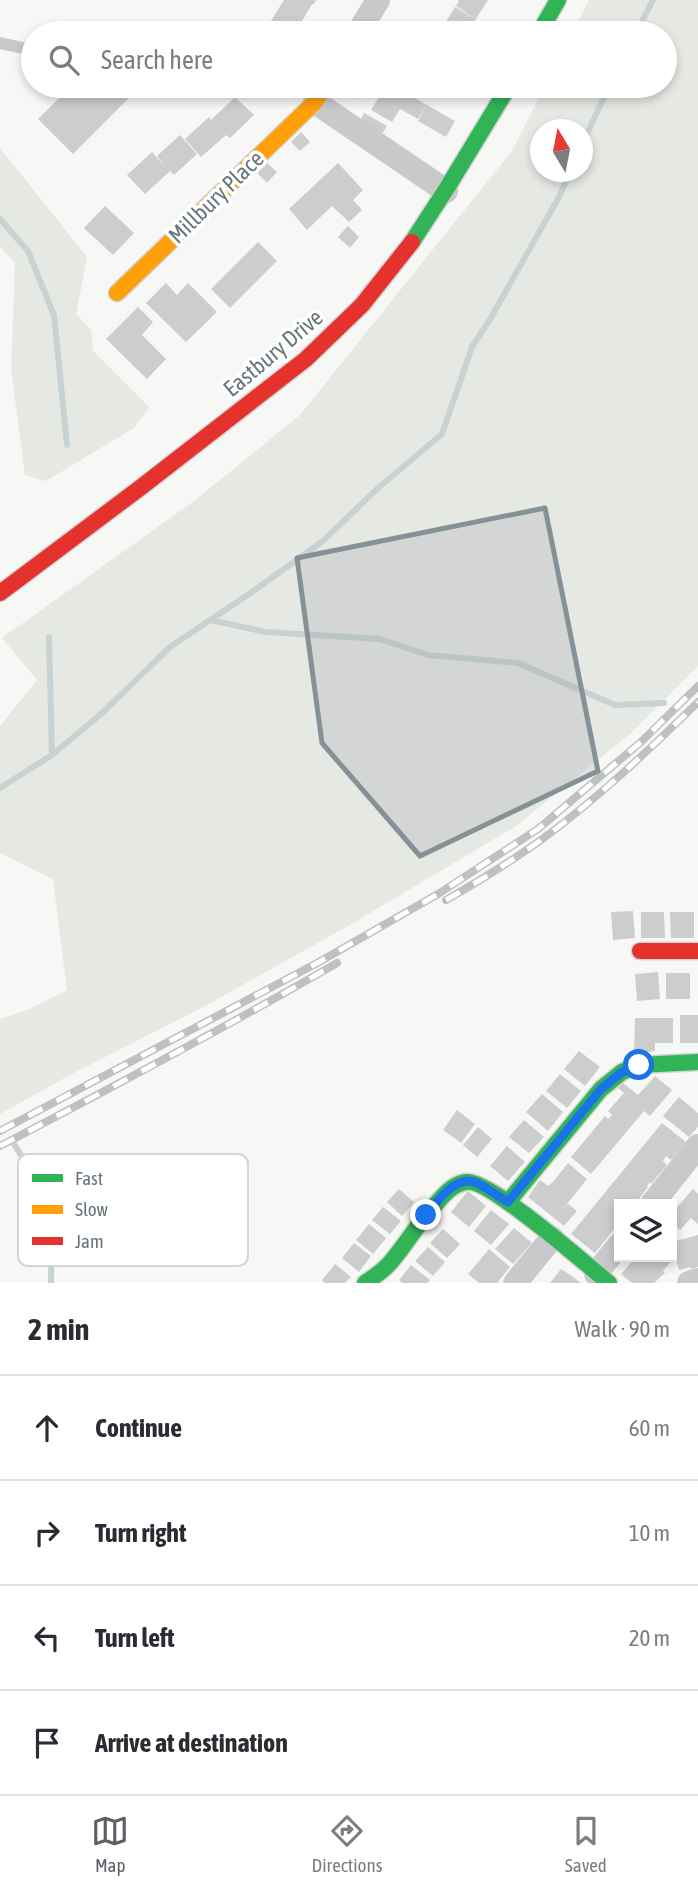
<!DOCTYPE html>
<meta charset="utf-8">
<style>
body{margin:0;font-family:"Asap Condensed",sans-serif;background:#f2f2f3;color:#2b2b33}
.controls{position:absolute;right:21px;bottom:21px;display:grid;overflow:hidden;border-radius:0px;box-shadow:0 4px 10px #0003}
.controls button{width:63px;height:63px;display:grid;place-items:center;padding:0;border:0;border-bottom:2px solid #e1e1e2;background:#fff;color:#2b2b33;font:35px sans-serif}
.compass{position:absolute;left:530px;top:119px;width:63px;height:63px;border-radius:50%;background:#fff;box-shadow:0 4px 10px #0003;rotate:350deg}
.stop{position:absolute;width:21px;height:21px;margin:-16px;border:5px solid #1a73e8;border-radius:50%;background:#fff}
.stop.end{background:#1a73e8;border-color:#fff;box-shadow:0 2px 7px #0008}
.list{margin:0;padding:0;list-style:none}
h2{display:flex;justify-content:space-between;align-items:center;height:91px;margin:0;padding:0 28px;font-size:30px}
h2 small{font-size:23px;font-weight:400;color:#7c7c81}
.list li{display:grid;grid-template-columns:46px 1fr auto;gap:21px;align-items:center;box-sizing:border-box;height:105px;padding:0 28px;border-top:2px solid #e1e1e2}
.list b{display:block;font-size:26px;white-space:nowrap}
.list em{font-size:23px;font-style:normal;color:#7c7c81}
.icon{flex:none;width:38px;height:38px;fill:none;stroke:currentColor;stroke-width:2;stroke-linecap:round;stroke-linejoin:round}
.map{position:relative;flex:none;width:698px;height:1283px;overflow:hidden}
.search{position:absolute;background:#fff;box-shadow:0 4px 10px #0003;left:21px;right:21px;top:21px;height:77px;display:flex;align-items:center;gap:18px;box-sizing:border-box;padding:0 24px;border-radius:38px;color:#7c7c81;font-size:26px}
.sheet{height:511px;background:#fff}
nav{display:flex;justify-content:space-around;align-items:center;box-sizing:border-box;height:98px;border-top:2px solid #e1e1e2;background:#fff;font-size:19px;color:#7c7c81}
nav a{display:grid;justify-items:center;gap:4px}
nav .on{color:#5c6167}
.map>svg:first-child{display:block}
.green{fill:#e6e8e4;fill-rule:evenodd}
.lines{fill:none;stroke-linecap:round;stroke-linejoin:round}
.stream{stroke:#c9d2d3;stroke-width:6}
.building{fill:#cccece}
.fast-casing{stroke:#d2d3d3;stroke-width:19}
.slow-casing{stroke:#d2d3d3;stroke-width:19}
.jam-casing{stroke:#d2d3d3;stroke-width:19}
.lane{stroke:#c8c9ca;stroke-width:12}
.street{stroke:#c8c9ca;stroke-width:24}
.fast{stroke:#30b455;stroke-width:16}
.slow{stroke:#ff9f0a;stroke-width:16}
.jam{stroke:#e5322d;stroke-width:16}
.rail-casing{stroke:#bec0c1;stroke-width:8}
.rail{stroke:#fff;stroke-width:5;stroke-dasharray:16;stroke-linecap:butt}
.route{stroke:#1a73e8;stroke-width:9}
.marked{fill:#859196;fill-opacity:0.2;stroke:#859196;stroke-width:5;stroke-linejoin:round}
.labels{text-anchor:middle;stroke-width:7;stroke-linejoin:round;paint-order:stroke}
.street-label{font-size:23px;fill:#66767d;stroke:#fff}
.key{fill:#fff;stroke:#d1d6d8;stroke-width:2}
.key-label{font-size:19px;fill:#66767d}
</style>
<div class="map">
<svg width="698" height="1283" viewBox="0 0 698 1283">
<rect width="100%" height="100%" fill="#f7f7f6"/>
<g class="green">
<path d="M 589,0 L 698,0 L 698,666 L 631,733 L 516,826 L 355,922 L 207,1005 L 68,1076 L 0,1114 L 0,1019 L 30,1009 L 67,990 L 53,879 L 0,853 L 0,726 L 37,680 L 2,638 L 194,501 L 300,415 L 512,151 L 545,86 L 665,86 L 665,33 L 572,33 ZM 540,130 L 582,130 L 582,172 L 540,172 Z"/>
<path d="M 0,148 L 87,257 L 76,314 L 91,330 L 93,351 L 149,407 L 134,428 L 46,481 L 25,475 L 11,369 L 15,263 L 0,247 Z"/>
</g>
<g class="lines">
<g class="stream">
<path d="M 636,33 L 653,0"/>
<path d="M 582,145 L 609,86"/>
<path d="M 0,219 L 28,251 L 54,315 L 67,445"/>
<path d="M 210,620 L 266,632 L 380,639 L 428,655 L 518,663 L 615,705 L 664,703"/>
<path d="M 49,637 L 52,755"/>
<path d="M 0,788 L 52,755 L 101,714 L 170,647 L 252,592 L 323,541 L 378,488 L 442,434 L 472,347 L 489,321 L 559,197 L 570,172"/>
<path d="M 12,1141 L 41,1186 L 52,1222 L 51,1283"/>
</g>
</g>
<g class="building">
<path d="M 284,0 L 316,0 L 314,4 L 312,4 L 295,33 L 274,33 L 266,29 Z"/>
<path d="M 459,0 L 488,0 L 476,19 L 456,6 Z"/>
<path d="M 455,7 L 476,19 L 467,33 L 439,33 Z"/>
<path d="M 476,21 L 497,33 L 468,33 Z"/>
<path d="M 71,86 L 133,86 L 137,90 L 73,154 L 38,119 Z"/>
<path d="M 346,86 L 360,87 L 353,99 L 342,92 Z"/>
<path d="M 386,86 L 394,86 L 427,105 L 418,119 L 400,109 L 392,122 L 371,110 Z"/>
<path d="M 397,86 L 421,86 L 414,97 Z"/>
<path d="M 235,97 L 254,115 L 230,138 L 226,135 L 201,157 L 185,139 L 209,117 L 211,120 Z"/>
<path d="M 427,105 L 455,121 L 446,137 L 418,121 Z"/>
<path d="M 364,113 L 387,126 L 381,136 L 359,123 Z"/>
<path d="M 301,132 L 310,142 L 300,151 L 291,142 Z"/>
<path d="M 180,135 L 197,154 L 174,175 L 170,171 L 145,194 L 127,175 L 152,152 L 166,168 L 157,156 Z"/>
<path d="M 267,163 L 277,172 L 267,183 L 257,173 Z"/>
<path d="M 338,163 L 363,190 L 353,200 L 362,210 L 349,222 L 332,206 L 307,230 L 289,209 Z"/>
<path d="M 105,206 L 134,233 L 113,255 L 84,228 Z"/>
<path d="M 348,226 L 359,237 L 350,248 L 338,237 Z"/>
<path d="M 258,242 L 277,261 L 230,308 L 211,289 Z"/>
<path d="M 166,283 L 177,295 L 188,283 L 217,312 L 186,342 L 146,303 Z"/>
<path d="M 138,307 L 153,322 L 142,335 L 166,359 L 147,379 L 106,339 Z"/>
<path d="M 633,911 L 635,938 L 613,940 L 611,912 Z"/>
<path d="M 641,912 L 664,912 L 665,938 L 641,938 Z"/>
<path d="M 670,912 L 694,912 L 694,938 L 671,938 Z"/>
<path d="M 658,972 L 660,999 L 637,1001 L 635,974 Z"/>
<rect x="666" y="973" width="24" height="26"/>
<rect x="680" y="1015" width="18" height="28"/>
<path d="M 635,1018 L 673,1018 L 673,1043 L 655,1043 L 655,1051 L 634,1054 Z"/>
<path d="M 579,1051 L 600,1067 L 585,1086 L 564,1069 Z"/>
<path d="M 560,1074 L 581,1091 L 567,1108 L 546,1091 Z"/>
<path d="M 655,1076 L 672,1090 L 650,1116 L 644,1111 L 591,1174 L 571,1157 L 605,1116 L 608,1119 L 612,1115 L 608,1111 L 624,1093 L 618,1088 L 623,1083 L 638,1095 Z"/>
<path d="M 542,1094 L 563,1112 L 548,1131 L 526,1112 Z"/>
<path d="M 679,1097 L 698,1113 L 698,1127 L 689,1137 L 663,1116 Z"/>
<path d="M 457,1110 L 475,1124 L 461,1143 L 443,1130 Z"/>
<path d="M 524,1120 L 544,1137 L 529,1153 L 509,1137 Z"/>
<path d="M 662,1123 L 686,1142 L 671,1160 L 666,1156 L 663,1161 L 667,1165 L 651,1184 L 650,1182 L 647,1186 L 648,1187 L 635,1204 L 619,1204 L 619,1223 L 595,1253 L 571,1234 Z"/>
<path d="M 478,1127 L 492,1139 L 477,1157 L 463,1145 Z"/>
<path d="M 507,1146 L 525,1162 L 508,1181 L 490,1166 Z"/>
<path d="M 568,1163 L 587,1179 L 563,1209 L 568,1204 L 577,1211 L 564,1226 L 528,1197 L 540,1180 L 548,1186 L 553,1182 Z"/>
<path d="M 399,1189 L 414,1202 L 402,1216 L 387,1202 Z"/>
<path d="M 693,1189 L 698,1194 L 698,1224 L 691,1218 L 680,1230 L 672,1222 L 672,1216 L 678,1208 L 677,1207 Z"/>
<path d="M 468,1191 L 486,1206 L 469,1227 L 451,1212 Z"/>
<path d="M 383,1207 L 401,1221 L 390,1234 L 372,1220 Z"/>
<path d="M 491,1210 L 509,1224 L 491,1245 L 474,1231 Z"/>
<path d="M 369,1224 L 386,1238 L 373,1254 L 356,1240 Z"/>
<path d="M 514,1228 L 532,1243 L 513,1264 L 495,1249 Z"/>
<path d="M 443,1229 L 460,1244 L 447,1258 L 430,1243 Z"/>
<path d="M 698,1235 L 698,1267 L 690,1269 L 691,1267 L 679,1270 L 675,1257 L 663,1271 L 665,1273 L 654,1283 L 632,1283 L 621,1274 L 636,1257 L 672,1257 L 672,1242 Z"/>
<path d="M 354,1243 L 371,1256 L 359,1272 L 342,1258 Z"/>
<path d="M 428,1247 L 445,1262 L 433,1276 L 415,1261 Z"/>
<path d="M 489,1249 L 510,1267 L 497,1283 L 479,1283 L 468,1274 Z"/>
<path d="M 335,1264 L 351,1277 L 345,1283 L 325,1283 L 322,1280 Z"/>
<path d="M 411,1265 L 430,1280 L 427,1283 L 402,1283 L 399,1280 Z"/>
<path d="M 561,1269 L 569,1274 L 581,1283 L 550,1283 Z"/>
</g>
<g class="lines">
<defs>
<g id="fast">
<path d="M 539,33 L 558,0"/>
<path d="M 412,242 L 447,188 L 509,86"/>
<path d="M 508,1202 L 601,1089 L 622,1072 L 639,1065 L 698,1062"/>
<path d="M 365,1283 C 374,1277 383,1271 390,1263 C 404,1247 415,1228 429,1212 C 439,1201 450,1184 466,1182 C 488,1178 587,1265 609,1283"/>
</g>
<path id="slow" d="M 117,293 L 315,102 L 325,86"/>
<g id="jam">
<path d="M 0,593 L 140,488 L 306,359 L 362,305 L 412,242"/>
<path d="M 640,951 L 698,951"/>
</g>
</defs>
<use href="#fast" class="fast-casing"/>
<use href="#slow" class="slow-casing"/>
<use href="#jam" class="jam-casing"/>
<path class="lane" d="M 0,43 L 23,48"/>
<g class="street">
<path d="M 358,33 L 378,0"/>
<path d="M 315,102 L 446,191"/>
<path d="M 652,1204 L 698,1146"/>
<path d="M 596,1274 L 619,1245"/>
<path d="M 515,1283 L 552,1238"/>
<path d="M 689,1283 L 698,1280"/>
</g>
<use href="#fast" class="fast"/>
<use href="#slow" class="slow"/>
<use href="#jam" class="jam"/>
<defs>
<g id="rail">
<path d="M 446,900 C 478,882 510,862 541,840 C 597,799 649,750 698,702"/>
<path d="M 0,1131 L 319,962 L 438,894 L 538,829 L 641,742 L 698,686"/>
<path d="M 0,1146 C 113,1087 226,1027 337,963"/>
</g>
</defs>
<use href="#rail" class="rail-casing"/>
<use href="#rail" class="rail"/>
</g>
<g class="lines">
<path class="route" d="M 426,1215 C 436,1203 451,1181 469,1181 C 479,1181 498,1197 508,1202 L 601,1089 L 622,1072 L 639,1065"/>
</g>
<path class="marked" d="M 545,508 L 598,771 L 420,856 L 322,743 L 297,558 Z"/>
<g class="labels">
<g class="street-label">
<text transform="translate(216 197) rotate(-44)" y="8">Millbury Place</text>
<text transform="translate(273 353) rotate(-40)" y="8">Eastbury Drive</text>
</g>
</g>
<rect x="18" y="1154" width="230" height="112" rx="10" class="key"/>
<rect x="32" y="1174" width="31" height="8" fill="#30b455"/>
<rect x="32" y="1205" width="31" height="9" fill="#ff9f0a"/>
<rect x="32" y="1237" width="31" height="8" fill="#e5322d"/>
<g class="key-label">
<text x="75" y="1185">Fast</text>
<text x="75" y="1216">Slow</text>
<text x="75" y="1248">Jam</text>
</g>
</svg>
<div class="controls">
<button><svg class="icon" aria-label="layers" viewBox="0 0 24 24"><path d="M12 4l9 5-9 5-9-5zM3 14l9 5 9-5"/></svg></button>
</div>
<svg class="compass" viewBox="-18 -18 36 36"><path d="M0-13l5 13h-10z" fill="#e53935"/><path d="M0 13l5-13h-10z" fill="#7c7c81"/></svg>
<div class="stop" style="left:639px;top:1065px"></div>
<div class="stop end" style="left:426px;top:1215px"></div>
<div class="search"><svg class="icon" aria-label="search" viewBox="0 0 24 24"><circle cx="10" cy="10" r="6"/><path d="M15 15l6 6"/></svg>Search here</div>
</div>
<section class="sheet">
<h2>2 min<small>Walk · 90 m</small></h2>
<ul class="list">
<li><svg class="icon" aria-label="ahead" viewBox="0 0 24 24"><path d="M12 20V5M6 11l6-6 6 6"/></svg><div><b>Continue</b></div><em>60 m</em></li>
<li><svg class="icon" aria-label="right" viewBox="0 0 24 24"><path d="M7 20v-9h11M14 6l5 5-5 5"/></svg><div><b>Turn right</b></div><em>10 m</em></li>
<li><svg class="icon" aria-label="left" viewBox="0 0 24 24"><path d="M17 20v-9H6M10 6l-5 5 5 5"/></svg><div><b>Turn left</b></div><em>20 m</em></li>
<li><svg class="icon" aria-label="arrive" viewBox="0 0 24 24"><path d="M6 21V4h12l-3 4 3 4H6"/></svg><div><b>Arrive at destination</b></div></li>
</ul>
</section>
<nav>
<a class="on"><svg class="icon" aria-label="map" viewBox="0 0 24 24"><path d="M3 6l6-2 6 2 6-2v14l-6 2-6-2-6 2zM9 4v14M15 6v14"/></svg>Map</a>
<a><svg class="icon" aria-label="directions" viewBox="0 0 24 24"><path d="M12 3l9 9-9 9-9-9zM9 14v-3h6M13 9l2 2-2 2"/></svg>Directions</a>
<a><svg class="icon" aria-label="saved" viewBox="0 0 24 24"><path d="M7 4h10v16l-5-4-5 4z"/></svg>Saved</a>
</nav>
